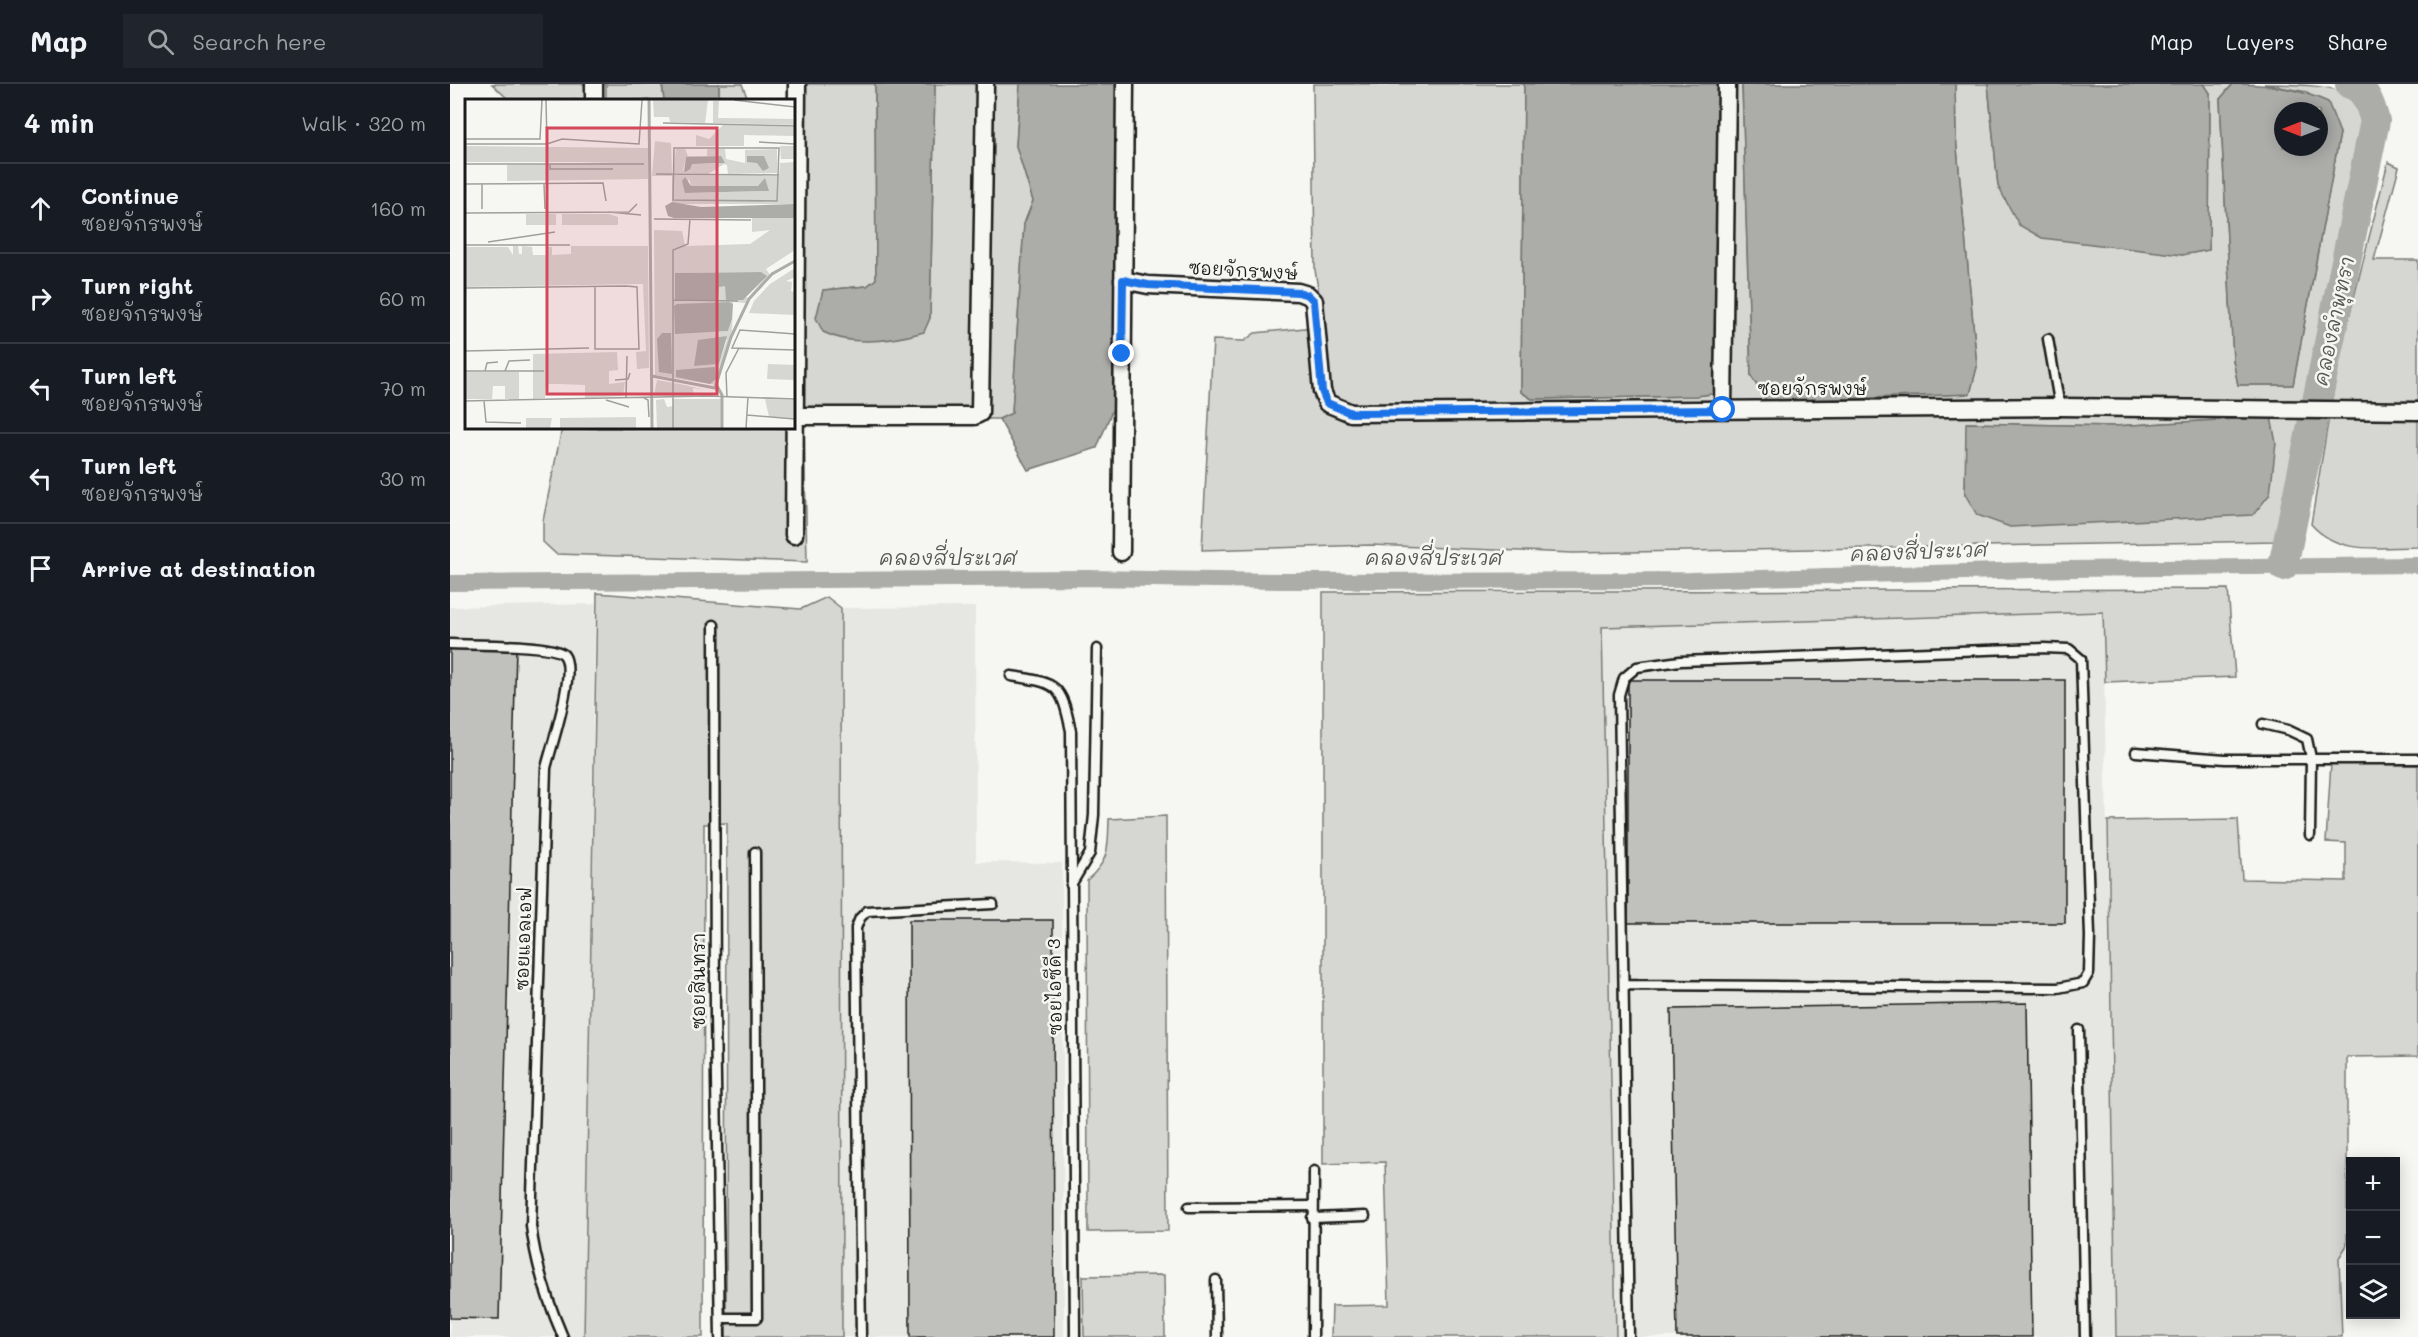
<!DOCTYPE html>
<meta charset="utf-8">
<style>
body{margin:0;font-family:Mali,"Playpen Sans Thai",sans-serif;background:#20242c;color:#f1f3f6}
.controls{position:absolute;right:18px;bottom:18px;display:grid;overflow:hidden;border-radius:0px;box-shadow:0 3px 15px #0003}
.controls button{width:54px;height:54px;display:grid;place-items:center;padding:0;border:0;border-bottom:2px solid #363941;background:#171b24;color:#f1f3f6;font:30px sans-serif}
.compass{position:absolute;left:1824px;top:18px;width:54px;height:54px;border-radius:50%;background:#171b24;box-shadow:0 3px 15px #0003;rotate:270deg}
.stop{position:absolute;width:18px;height:18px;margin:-14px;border:4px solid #1a73e8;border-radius:50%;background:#fff}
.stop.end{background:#1a73e8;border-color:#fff;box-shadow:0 2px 6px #0008}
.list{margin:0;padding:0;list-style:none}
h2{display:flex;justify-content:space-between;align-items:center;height:78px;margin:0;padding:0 24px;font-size:26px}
h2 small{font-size:20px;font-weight:400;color:#9ea1a6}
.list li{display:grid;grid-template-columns:39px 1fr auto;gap:18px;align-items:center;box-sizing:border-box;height:90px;padding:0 24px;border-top:2px solid #363941}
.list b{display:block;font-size:22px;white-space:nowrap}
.list p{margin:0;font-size:20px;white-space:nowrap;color:#9ea1a6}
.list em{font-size:20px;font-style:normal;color:#9ea1a6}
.icon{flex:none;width:33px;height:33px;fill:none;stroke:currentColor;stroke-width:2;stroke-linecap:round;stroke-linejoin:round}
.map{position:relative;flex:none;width:1968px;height:1253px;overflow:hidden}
header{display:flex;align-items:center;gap:36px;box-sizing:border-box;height:84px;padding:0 30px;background:#171b24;border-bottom:2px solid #363941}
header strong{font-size:28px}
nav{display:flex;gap:33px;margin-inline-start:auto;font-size:21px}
.search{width:420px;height:54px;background:#20242c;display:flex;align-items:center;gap:15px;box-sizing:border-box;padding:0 21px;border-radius:0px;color:#9ea1a6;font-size:22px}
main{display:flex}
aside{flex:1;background:#171b24}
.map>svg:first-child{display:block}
.built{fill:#e6e6e2}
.green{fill:#d6d6d2;stroke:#797977;stroke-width:1.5;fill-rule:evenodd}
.water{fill:#acaca9;stroke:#727271;stroke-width:1.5;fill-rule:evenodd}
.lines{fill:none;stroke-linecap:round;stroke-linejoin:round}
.canal{stroke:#acaca9;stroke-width:16}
.river{stroke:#acaca9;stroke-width:30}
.building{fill:#c0c0bd;stroke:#1c1c1c;stroke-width:1.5}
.service-casing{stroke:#1c1c1c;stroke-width:13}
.minor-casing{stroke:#1c1c1c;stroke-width:21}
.service{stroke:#f6f6f2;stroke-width:8}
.minor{stroke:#f6f6f2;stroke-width:16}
.route{stroke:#1a73e8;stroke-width:8}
.labels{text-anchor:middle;stroke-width:5;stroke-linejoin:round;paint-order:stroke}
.street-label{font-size:18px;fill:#1c1c1c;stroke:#f6f6f2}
.water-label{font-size:20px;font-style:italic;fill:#565654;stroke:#f6f6f2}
.inset-river{fill:none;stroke:#acaca9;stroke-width:3}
.inset-road{fill:none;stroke:#9f9f9c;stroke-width:1.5}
.view{fill:#d1495b;fill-opacity:0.15;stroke:#d1495b;stroke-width:3}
.inset-edge{fill:none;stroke:#1c1c1c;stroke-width:3}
</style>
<header>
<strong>Map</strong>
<div class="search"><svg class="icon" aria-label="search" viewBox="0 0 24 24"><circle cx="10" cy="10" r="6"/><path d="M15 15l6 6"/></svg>Search here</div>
<nav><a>Map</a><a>Layers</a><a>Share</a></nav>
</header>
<main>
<aside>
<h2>4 min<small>Walk · 320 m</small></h2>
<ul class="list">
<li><svg class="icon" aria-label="ahead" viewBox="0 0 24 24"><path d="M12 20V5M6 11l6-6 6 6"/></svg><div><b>Continue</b><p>ซอยจักรพงษ์</p></div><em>160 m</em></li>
<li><svg class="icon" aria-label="right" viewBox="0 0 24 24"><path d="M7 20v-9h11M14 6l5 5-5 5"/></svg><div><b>Turn right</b><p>ซอยจักรพงษ์</p></div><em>60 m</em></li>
<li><svg class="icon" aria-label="left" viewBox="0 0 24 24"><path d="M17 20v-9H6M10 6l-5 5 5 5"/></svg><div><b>Turn left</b><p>ซอยจักรพงษ์</p></div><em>70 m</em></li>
<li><svg class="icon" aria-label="left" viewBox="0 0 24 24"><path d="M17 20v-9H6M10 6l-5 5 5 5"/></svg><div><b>Turn left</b><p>ซอยจักรพงษ์</p></div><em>30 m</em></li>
<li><svg class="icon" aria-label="arrive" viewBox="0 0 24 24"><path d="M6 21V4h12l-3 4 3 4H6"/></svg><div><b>Arrive at destination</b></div></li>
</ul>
</aside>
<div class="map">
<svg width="1968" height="1253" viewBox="0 0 1968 1253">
<rect width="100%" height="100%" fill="#f6f6f2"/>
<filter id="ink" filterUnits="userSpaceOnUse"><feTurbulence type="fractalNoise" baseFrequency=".0167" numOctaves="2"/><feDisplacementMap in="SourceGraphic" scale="12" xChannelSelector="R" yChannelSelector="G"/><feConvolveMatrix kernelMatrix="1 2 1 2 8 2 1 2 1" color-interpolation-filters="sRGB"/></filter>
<g filter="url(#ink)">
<g class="built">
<path d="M 145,520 L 134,1253 L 0,1253 L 0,523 Z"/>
<path d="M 525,523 L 526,778 L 612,779 L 614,1253 L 392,1253 L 391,524 Z"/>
<path d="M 1653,528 L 1666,1253 L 1166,1253 L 1152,543 Z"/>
</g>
<g class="green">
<path d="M 42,0 L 135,0 L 135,16 L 59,16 Z"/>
<path d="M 156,0 L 212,0 L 214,16 L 156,16 Z"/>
<path d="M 269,0 L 292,0 L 298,16 L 269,16 Z"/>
<path d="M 355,0 L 425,0 L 426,195 L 417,202 L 373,206 L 480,234 L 485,0 L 570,0 L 566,62 L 583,117 L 574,140 L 562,329 L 549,335 L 354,335 L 357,478 L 106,470 L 93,458 L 93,437 L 112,344 L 344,344 L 354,335 Z"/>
<path d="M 863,0 L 1074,0 L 1071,308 L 1082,315 L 1247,312 L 1274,308 L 1275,0 L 1292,0 L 1301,292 L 1317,318 L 1520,310 L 1527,283 L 1506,53 L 1505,0 L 1538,0 L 1548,102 L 1732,171 L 1759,166 L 1760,9 L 1754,0 L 1783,0 L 1770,15 L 1783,276 L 1788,301 L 1843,301 L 1890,49 L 1857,8 L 1814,0 C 1838,0 1893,0 1910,17 C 1912,20 1914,26 1915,30 L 1828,457 L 1123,469 L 921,461 L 752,466 L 763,256 L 794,257 L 805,249 L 874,242 L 865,186 ZM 1820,333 L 1515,410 L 1517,339 L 1664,342 Z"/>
<path d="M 1938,78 L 1949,83 L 1924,176 L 1968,176 L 1968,463 C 1929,463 1889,472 1861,440 L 1889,273 Z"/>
<path d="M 1778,505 L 1785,593 L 1655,598 L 1653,528 L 1152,543 L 1166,1253 L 881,1253 L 882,1222 L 939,1221 L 935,1078 L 873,1080 L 873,508 Z"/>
<path d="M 147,509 L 351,525 L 377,513 L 391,524 L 392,1253 L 276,1253 L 277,739 L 254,740 L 253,1253 L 134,1253 Z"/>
<path d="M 1881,679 L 1968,681 L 1968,972 L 1897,973 L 1897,1161 L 1889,1174 L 1892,1253 L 1666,1253 L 1658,737 L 1788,735 L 1792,795 L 1896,797 L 1896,759 L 1876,758 Z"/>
<path d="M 716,732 L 718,1147 L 638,1148 L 637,796 C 660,776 658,764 659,735 Z"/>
<path d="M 714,1191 L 715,1253 L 634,1253 L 633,1192 Z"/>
</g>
<g class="water">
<path d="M 212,0 L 269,0 L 269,16 L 214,16 Z"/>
<path d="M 425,0 L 485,0 L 480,234 L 474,248 C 442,257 403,263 373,248 L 366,234 L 373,206 L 417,202 L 426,195 Z"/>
<path d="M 570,0 L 666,0 L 665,319 L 647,364 L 578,386 L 549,335 L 562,329 L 574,140 L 583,117 L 566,62 Z"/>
<path d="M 1074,0 L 1275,0 L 1275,308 L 1247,312 L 1082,315 L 1071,308 Z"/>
<path d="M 1292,0 L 1505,0 L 1506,53 L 1527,283 L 1520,310 L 1317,318 L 1301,292 Z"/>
<path d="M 1538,0 L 1754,0 L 1760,9 L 1759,166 L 1732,171 L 1592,154 L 1569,141 L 1548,102 Z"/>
<path d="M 1783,0 C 1817,0 1847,4 1878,18 L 1890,49 L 1843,301 L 1788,301 L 1783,276 L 1770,15 ZM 1833,27 L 1869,27 L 1869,63 L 1833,63 Z"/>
<path d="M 1821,333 L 1826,359 L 1820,410 L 1803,431 L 1560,443 L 1527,431 L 1515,410 L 1516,339 L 1664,342 Z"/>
</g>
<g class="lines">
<path class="canal" d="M 0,499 L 637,494 L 831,497 L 1241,496 L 1621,485 L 1968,481"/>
<path class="river" d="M 1833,482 L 1925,37 C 1921,23 1916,4 1900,0"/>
</g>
<g class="building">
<path d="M 0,562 L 66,563 L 49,1235 L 0,1234 Z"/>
<rect x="1178" y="596" width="437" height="243"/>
<path d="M 459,836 L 603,836 L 604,1253 L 460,1253 Z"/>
<path d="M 1577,919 L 1582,1253 L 1227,1253 L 1221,925 Z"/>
</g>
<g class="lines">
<defs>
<g id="service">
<path d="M 1598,255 L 1610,323"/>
<path d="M 264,541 L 265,931 L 270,1253"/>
<path d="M 0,560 C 19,561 104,559 114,571 C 127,588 101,663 96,684 L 81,1142 C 86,1182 97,1216 113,1253"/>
<path d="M 561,592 C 608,599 611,600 621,647 L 625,1253"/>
<path d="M 1813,640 L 1838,646 L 1857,655 L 1861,674 L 1860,751"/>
<path d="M 1686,668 L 1775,675 L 1968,675"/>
<path d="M 621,801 L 640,769 L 644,731 L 647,565"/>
<path d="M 1175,901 L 1608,904 L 1633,899 L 1639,889 L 1640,852 L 1631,575 L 1619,565 L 1594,564 L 1230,577 L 1187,583 L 1174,594 L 1169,611 L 1179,1253"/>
<path d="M 1629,946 L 1635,1253"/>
<path d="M 739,1123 L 862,1122"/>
<path d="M 862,1134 L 915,1132"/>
<path d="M 766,1196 L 767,1253"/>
<path d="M 271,1234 L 307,1234 L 305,768"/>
<path d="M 411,1253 L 406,844 L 410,834 L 417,827 L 543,820"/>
<path d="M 863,1253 L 864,1087"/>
</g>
<g id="minor">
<path d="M 144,16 L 144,0"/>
<path d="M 673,196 L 698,201 L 848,208 L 858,211 L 864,217 L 872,307 L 877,319 L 901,329 L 1610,323 L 1968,327"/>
<path d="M 1273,325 L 1277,0"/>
<path d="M 344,332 L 524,332 L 530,329 L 535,0"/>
<path d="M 344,451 L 347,0"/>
<path d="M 671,468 L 675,0"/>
</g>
</defs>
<use href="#service" class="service-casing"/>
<use href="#minor" class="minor-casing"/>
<use href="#service" class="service"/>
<use href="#minor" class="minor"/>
</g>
</g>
<g class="lines" filter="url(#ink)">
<path class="route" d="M 672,270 L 673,196 L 698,201 L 848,208 L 858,211 L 864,217 L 872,307 L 877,319 L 901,329 L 1273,326"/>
</g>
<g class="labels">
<g class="street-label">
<text transform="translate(793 187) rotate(3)" y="6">ซอยจักรพงษ์</text>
<text x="1362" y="311">ซอยจักรพงษ์</text>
<text transform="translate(74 855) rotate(-88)" y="6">ซอยแอลเอฟ</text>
<text transform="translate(249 897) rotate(-90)" y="6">ซอยสินทรา</text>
<text transform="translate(605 903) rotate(-91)" y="6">ซอยไอซีดี 3</text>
</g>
<g class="water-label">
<text transform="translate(1884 237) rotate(-78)" y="7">คลองลำพุทรา</text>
<text transform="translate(1469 468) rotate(-2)" y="7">คลองสี่ประเวศ</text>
<text x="498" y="481">คลองสี่ประเวศ</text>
<text x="984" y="481">คลองสี่ประเวศ</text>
</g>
</g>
<g transform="translate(15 15)">
<rect width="330" height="330" fill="#f6f6f2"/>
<path d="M 188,1 L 243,1 L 240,24 L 205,23 L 204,18 L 189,18 ZM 248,2 L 254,2 L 253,19 L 328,20 L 329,26 L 248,24 ZM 258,26 L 330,28 L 330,37 L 279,36 L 279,47 L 231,47 L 231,36 L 244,40 ZM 190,42 L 206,44 L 207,76 L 314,77 L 315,64 L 330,63 L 330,105 L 207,105 L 207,77 L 187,77 ZM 224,79 L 226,87 L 296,87 L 296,83 L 304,92 L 220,94 ZM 0,47 L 183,49 L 183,80 L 42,82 L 42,66 L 151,63 L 0,63 ZM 315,47 L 330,47 L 330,60 L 316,60 ZM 211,50 L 220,50 L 223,57 L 242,57 L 242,50 L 260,50 L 261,60 L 280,64 L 280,51 L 312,50 L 312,74 L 263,75 L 262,66 L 259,65 L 243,75 L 208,74 ZM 256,57 L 252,65 L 227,65 L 225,72 L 218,72 L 221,58 ZM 61,115 L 91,115 L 91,126 L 61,126 ZM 97,115 L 144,115 L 153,118 L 153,126 L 97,126 ZM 287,119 L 330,119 L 330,151 L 301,170 L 305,176 L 281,204 L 268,203 L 267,232 L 251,286 L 190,276 L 189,131 L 217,132 L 220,147 L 285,145 L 305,131 L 287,133 ZM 296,173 L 301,177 L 283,199 L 260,187 L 254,187 L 253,201 L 211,174 ZM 264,203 L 268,206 L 267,220 L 263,232 L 245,233 L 209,207 ZM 262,240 L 254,265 L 230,267 ZM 48,147 L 53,147 L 54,155 L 57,155 L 57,147 L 67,148 L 68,156 L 81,156 L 81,148 L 87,148 L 87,156 L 106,155 L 106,147 L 183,147 L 184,269 L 172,270 L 171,253 L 181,252 L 178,185 L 0,188 L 0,148 L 43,148 L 48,156 ZM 330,169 L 330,178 L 321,182 L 327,183 L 326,192 L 330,193 L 330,216 L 284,214 L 289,202 L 305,185 ZM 152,253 L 153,271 L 144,272 L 144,285 L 160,283 L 158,297 L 120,299 L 120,286 L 93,285 L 81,285 L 80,299 L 68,300 L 68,255 ZM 303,265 L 330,266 L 330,281 L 302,280 ZM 0,273 L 54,273 L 54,300 L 40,300 L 40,287 L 28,287 L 27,300 L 0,300 ZM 192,281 L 215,285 L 241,291 L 228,289 L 228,297 L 189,297 ZM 199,300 L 202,308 L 208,307 L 208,300 L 257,300 L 256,329 L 192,329 L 191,301 ZM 300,300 L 330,301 L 330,329 L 329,319 L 304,318 ZM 171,318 L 171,329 L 95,329 L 95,319 ZM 61,319 L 87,319 L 85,329 L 61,329 Z" fill="#d6d6d2" fill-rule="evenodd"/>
<path d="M 282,57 L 299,57 L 304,69 L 298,72 L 292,64 L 282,63 ZM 221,58 L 256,57 L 260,64 L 227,65 L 225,71 L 219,73 ZM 220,78 L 226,87 L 293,87 L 300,79 L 304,92 L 220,94 L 217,82 ZM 207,103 L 236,108 L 330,105 L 330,119 L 209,119 L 203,117 L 200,107 ZM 296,173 L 302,177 L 278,201 L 261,201 L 260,187 L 254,188 L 253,201 L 210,201 L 210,174 ZM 264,203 L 268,205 L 267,220 L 263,232 L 210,235 L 209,207 L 212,205 ZM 197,234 L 206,234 L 207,275 L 194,273 L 192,240 ZM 262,237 L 254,265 L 229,267 L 233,241 ZM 250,268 L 251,280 L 245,285 L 211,278 L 211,271 Z" fill="#acaca9"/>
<path class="inset-river" d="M 184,1 L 187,329M 187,277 L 250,289 L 266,238 L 284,200 L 307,175 L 330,162M 252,287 L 257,296 L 257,329"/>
<path class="inset-road" d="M 81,1 L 82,45M 269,1 L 330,8M 198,24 L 330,27M 0,40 L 75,40 L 77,1M 294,43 L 330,45M 0,45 L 82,45 L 97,40 L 174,45 L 177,1M 209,49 L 314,49 L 312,102 L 208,101 ZM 0,65 L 179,65M 85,66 L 85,70 L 148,70M 191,75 L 314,76M 0,85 L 138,84 L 141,102M 17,85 L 17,110M 79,85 L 80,110M 144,113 L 176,116M 0,114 L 164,113 L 172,105M 189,120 L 286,121M 23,143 L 90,133M 0,146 L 105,146M 0,189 L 161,187 L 172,188 L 174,250 L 130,250 L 130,188M 208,201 L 273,202M 330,235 L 275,231 L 267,249 L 330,251M 0,252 L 124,249M 0,272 L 79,272M 20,272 L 22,264 L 33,263M 40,272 L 44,262 L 65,261M 150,281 L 163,280 L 165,274M 262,298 L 261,274 L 274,249M 161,299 L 162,257M 179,299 L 183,301 L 184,318M 141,301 L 164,308M 0,302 L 242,297 L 330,300M 19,302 L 21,323 L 56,324M 282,316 L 330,320M 208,329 L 208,151 L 223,145 L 225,120M 281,329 L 283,298"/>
<path class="view" d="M 82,29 L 252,29 L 252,295 L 82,295 Z"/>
<rect width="330" height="330" class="inset-edge"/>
</g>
</svg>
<div class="controls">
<button>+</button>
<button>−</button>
<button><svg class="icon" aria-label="layers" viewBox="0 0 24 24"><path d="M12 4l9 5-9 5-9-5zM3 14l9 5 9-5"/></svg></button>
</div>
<svg class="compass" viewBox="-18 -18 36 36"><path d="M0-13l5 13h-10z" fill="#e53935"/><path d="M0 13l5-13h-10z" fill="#9ea1a6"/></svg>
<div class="stop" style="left:1273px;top:326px"></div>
<div class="stop end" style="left:672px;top:270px"></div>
</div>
</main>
